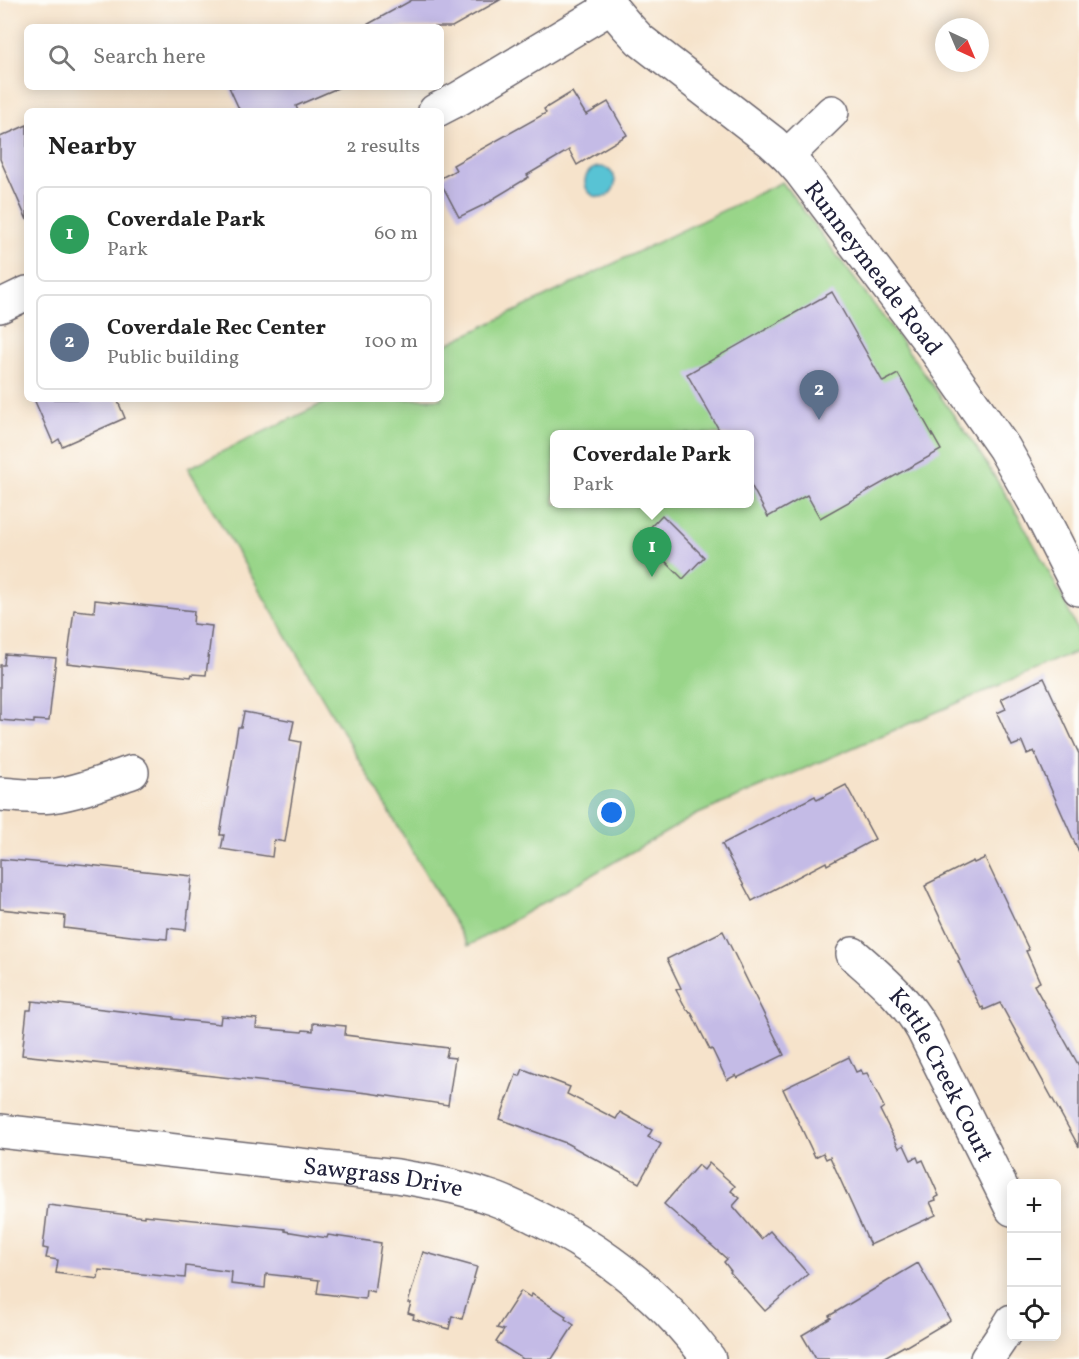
<!DOCTYPE html>
<meta charset="utf-8">
<style>
body{margin:0;font-family:Vollkorn,serif;background:#f2f2f2;color:#222}
.controls{position:absolute;right:18px;bottom:18px;display:grid;overflow:hidden;border-radius:9px;box-shadow:0 3px 15px #0003}
.controls button{width:54px;height:54px;display:grid;place-items:center;padding:0;border:0;border-bottom:2px solid #e0e0e0;background:#fff;color:#222;font:30px sans-serif}
.compass{position:absolute;left:935px;top:18px;width:54px;height:54px;border-radius:50%;background:#fff;box-shadow:0 3px 15px #0003;rotate:136deg}
.you{position:absolute;left:612px;top:813px;width:21px;height:21px;margin:-15px;border:4px solid #fff;border-radius:50%;background:#1a73e8;box-shadow:0 0 0 9px #1a73e833}
.badge{display:grid;place-items:center;width:39px;height:39px;border-radius:50%;background:#0b8043;color:#fff;font-size:20px;font-weight:700}
.pin{position:absolute;translate:-50% -50px;filter:drop-shadow(0 2px 3px #0008)}
.pin::after{content:'';position:absolute;top:32px;width:21px;height:18px;background:inherit;clip-path:polygon(0 0,100% 0,50% 100%)}
.popup{position:absolute;left:550px;top:430px;width:204px;height:78px;box-sizing:border-box;display:grid;place-content:center;border-radius:9px;background:#fff;filter:drop-shadow(0 2px 4px #0005);font-size:20px;white-space:nowrap;color:#767676}
.popup b{font-size:22px;color:#222}
.popup::after{content:'';position:absolute;left:50%;top:100%;margin-left:-12px;border:12px solid transparent;border-top-color:#fff}
.list{margin:0;padding:0;list-style:none}
h2{display:flex;justify-content:space-between;align-items:center;height:78px;margin:0;padding:0 24px;font-size:26px}
h2 small{font-size:20px;font-weight:400;color:#767676}
.list li{display:grid;grid-template-columns:39px 1fr auto;gap:18px;align-items:center;box-sizing:border-box;height:96px;margin:0 12px 12px;padding:0 12px;border:2px solid #e0e0e0;border-radius:9px}
.list b{display:block;font-size:22px;white-space:nowrap}
.list p{margin:0;font-size:20px;white-space:nowrap;color:#767676}
.list em{font-size:20px;font-style:normal;color:#767676}
.icon{flex:none;width:33px;height:33px;fill:none;stroke:currentColor;stroke-width:2;stroke-linecap:round;stroke-linejoin:round}
.map{position:relative;flex:none;width:1079px;height:1359px;overflow:hidden}
.search{position:absolute;background:#fff;box-shadow:0 3px 15px #0003;left:24px;top:24px;width:420px;height:66px;display:flex;align-items:center;gap:15px;box-sizing:border-box;padding:0 21px;border-radius:9px;color:#767676;font-size:22px}
.panel{position:absolute;background:#fff;box-shadow:0 3px 15px #0003;left:24px;top:108px;width:420px;height:294px;border-radius:9px}
.map>svg:first-child{display:block}
.green{fill:#99d589;stroke:#5e7c62;stroke-width:1.5;fill-rule:evenodd}
.water{fill:#59c3d4;stroke:#3e7288;stroke-width:1.5}
.building{fill:#c4bbe6}
.lines{fill:none;stroke-linecap:round;stroke-linejoin:round}
.minor-casing{stroke:#6c666d;stroke-width:36}
.minor{stroke:#fff;stroke-width:33}
.labels{text-anchor:middle;stroke-width:4.5;stroke-linejoin:round;paint-order:stroke}
.street-label{font-size:24px;fill:#22223b;stroke:#fdfcf7}
</style>
<div class="map">
<svg width="1079" height="1359" viewBox="0 0 1079 1359">
<rect width="100%" height="100%" fill="#fdfcf7"/>
<filter id="ink" filterUnits="userSpaceOnUse"><feTurbulence type="fractalNoise" baseFrequency=".0167" numOctaves="2"/><feDisplacementMap in="SourceGraphic" scale="12" xChannelSelector="R" yChannelSelector="G"/><feConvolveMatrix kernelMatrix="1 2 1 2 8 2 1 2 1" color-interpolation-filters="sRGB"/></filter>
<filter id="wash" filterUnits="userSpaceOnUse"><feTurbulence type="fractalNoise" baseFrequency=".008" numOctaves="4" result="noise"/><feDisplacementMap in="SourceGraphic" scale="24" xChannelSelector="R" yChannelSelector="G"/><feGaussianBlur stdDeviation="1.35" result="paint"/><feColorMatrix in="noise" values="0 0 0 0 0 0 0 0 0 0 0 0 0 0 0 0 0 1.4 0 .05"/><feComposite in="paint" operator="in"/></filter>
<g filter="url(#wash)">
<rect width="100%" height="100%" fill="#f6e3cb"/>
<path class="green" d="M 782,182 L 899,338 L 974,444 L 1011,503 L 1039,553 L 1064,601 L 1079,634 L 1079,651 L 696,815 L 468,946 L 188,468 L 332,399 L 441,399 L 441,347 ZM 554,434 L 750,434 L 750,504 L 554,504 Z"/>
<circle class="water" cx="600" cy="182" r="15"/>
<g id="blocks">
<g class="building">
<path d="M 412,0 L 500,0 L 452,27 L 363,27 Z"/>
<path d="M 229,87 L 340,87 L 296,106 L 298,111 L 240,111 Z"/>
<path d="M 572,92 L 586,115 L 608,102 L 627,135 L 577,165 L 569,150 L 527,175 L 529,177 L 491,200 L 492,201 L 459,217 L 441,183 L 441,178 L 456,170 L 453,165 L 546,113 L 544,109 Z"/>
<path d="M 27,125 L 27,220 L 0,159 L 0,137 Z"/>
<path d="M 832,292 L 883,382 L 898,374 L 941,450 L 820,518 L 807,495 L 768,517 L 750,483 L 750,435 L 722,435 L 687,374 Z"/>
<path d="M 34,399 L 117,399 L 125,418 L 62,446 L 59,439 L 53,443 Z"/>
<path d="M 662,515 L 704,557 L 683,579 L 641,537 Z"/>
<path d="M 95,600 L 194,611 L 193,624 L 212,626 L 206,675 L 192,674 L 191,677 L 67,663 L 74,610 L 94,612 Z"/>
<path d="M 5,654 L 56,658 L 49,721 L 34,720 L 34,723 L 0,720 L 0,665 L 4,665 Z"/>
<path d="M 1044,678 L 1079,754 L 1079,852 L 1034,751 L 1027,754 L 1022,742 L 1012,746 L 997,713 L 1006,709 L 1001,699 Z"/>
<path d="M 244,712 L 294,721 L 290,740 L 301,742 L 285,842 L 274,840 L 272,857 L 221,849 L 224,835 L 220,835 L 238,727 L 241,727 Z"/>
<path d="M 846,785 L 875,839 L 827,865 L 826,862 L 752,901 L 722,844 L 815,796 L 817,800 Z"/>
<path d="M 985,858 L 1029,950 L 1026,951 L 1040,982 L 1034,985 L 1079,1066 L 1079,1147 L 1000,1003 L 984,1010 L 983,1007 L 981,1008 L 958,961 L 960,960 L 925,886 L 927,885 L 927,884 L 973,861 L 974,863 Z"/>
<path d="M 0,859 L 68,865 L 69,863 L 192,876 L 186,930 L 168,928 L 167,939 L 131,936 L 64,928 L 65,916 L 0,909 Z"/>
<path d="M 723,931 L 784,1055 L 737,1078 L 736,1075 L 727,1080 L 712,1049 L 710,1050 L 691,1012 L 690,1013 L 688,1010 L 687,1010 L 676,990 L 681,988 L 667,959 Z"/>
<path d="M 32,1001 L 173,1017 L 173,1019 L 220,1024 L 221,1016 L 257,1019 L 256,1028 L 302,1032 L 303,1030 L 313,1031 L 313,1023 L 346,1026 L 345,1035 L 448,1048 L 446,1057 L 455,1058 L 448,1105 L 368,1093 L 22,1055 L 27,1010 L 31,1010 Z"/>
<path d="M 849,1057 L 856,1072 L 861,1070 L 863,1074 L 867,1073 L 884,1107 L 880,1110 L 899,1148 L 904,1145 L 911,1160 L 917,1157 L 919,1162 L 923,1160 L 939,1196 L 935,1198 L 936,1200 L 930,1202 L 936,1215 L 870,1245 L 830,1157 L 826,1159 L 823,1153 L 815,1157 L 783,1089 Z"/>
<path d="M 523,1069 L 570,1087 L 567,1094 L 616,1119 L 620,1112 L 652,1130 L 648,1137 L 661,1144 L 639,1183 L 566,1143 L 500,1119 L 516,1075 L 520,1076 Z"/>
<path d="M 709,1163 L 735,1186 L 731,1191 L 740,1198 L 733,1206 L 761,1239 L 770,1231 L 808,1274 L 765,1311 L 730,1272 L 731,1271 L 724,1262 L 727,1259 L 664,1204 L 698,1165 L 704,1170 Z"/>
<path d="M 48,1205 L 144,1217 L 144,1215 L 285,1229 L 285,1231 L 327,1238 L 328,1235 L 381,1243 L 374,1292 L 366,1290 L 365,1299 L 317,1293 L 319,1280 L 266,1274 L 265,1288 L 231,1284 L 232,1272 L 186,1266 L 185,1278 L 99,1270 L 98,1279 L 56,1273 L 58,1260 L 46,1258 L 48,1249 L 43,1248 Z"/>
<path d="M 423,1252 L 477,1267 L 462,1319 L 452,1316 L 449,1329 L 413,1319 L 414,1315 L 408,1313 L 411,1303 L 408,1303 Z"/>
<path d="M 918,1263 L 950,1320 L 949,1321 L 905,1347 L 904,1346 L 881,1359 L 816,1359 L 802,1335 L 831,1318 L 829,1316 Z"/>
<path d="M 521,1291 L 530,1297 L 532,1294 L 566,1316 L 565,1319 L 574,1325 L 552,1359 L 523,1359 L 496,1342 L 504,1330 L 497,1328 Z"/>
</g>
</g>
</g>
<g filter="url(#ink)">
<use href="#blocks" fill-opacity="0" stroke="#6c666d" stroke-width="1.5"/>
<g class="lines">
<defs>
<g id="minor">
<path id="s1" d="M 605,0 L 626,25 L 640,40 L 772,142 L 787,156 L 801,172 L 935,349 L 1004,448 L 1038,508 L 1079,589"/>
<path d="M 435,111 L 460,98 L 611,7"/>
<path d="M 787,156 L 832,112"/>
<path d="M 0,306 L 27,293"/>
<path d="M 0,794 C 17,795 34,798 51,796 C 79,792 106,781 132,772"/>
<path id="s2" d="M 853,954 C 880,978 905,998 923,1030 L 1012,1209"/>
<path id="s3" d="M 0,1131 L 397,1176 C 427,1181 457,1186 486,1196 C 504,1201 520,1210 537,1218 C 604,1251 664,1299 709,1359"/>
<path d="M 987,1359 L 1000,1340 L 1012,1321"/>
</g>
</defs>
<use href="#minor" class="minor-casing"/>
<use href="#minor" class="minor"/>
</g>
</g>
<g class="labels">
<g class="street-label">
<text dy="8" stroke="none"><textPath href="#s1" startOffset="382">Runneymeade Road</textPath></text>
<text dy="8" stroke="none"><textPath href="#s2" startOffset="152">Kettle Creek Court</textPath></text>
<text dy="8" stroke="none"><textPath href="#s3" startOffset="386">Sawgrass Drive</textPath></text>
</g>
</g>
</svg>
<div class="controls">
<button>+</button>
<button>−</button>
<button><svg class="icon" aria-label="locate" viewBox="0 0 24 24"><circle cx="12" cy="12" r="6"/><path d="M12 2v4M12 18v4M2 12h4M18 12h4"/></svg></button>
</div>
<svg class="compass" viewBox="-18 -18 36 36"><path d="M0-13l5 13h-10z" fill="#e53935"/><path d="M0 13l5-13h-10z" fill="#767676"/></svg>
<div class="you"></div>
<div class="pin badge" style="left:652px;top:577px;background:#2e9e5b">1</div>
<div class="popup"><b>Coverdale Park</b>Park</div>
<div class="pin badge" style="left:819px;top:420px;background:#5c6f8a">2</div>
<div class="search"><svg class="icon" aria-label="search" viewBox="0 0 24 24"><circle cx="10" cy="10" r="6"/><path d="M15 15l6 6"/></svg>Search here</div>
<section class="panel">
<h2>Nearby<small>2 results</small></h2>
<ul class="list">
<li><span class="badge" style="background:#2e9e5b">1</span><div><b>Coverdale Park</b><p>Park</p></div><em>60 m</em></li>
<li><span class="badge" style="background:#5c6f8a">2</span><div><b>Coverdale Rec Center</b><p>Public building</p></div><em>100 m</em></li>
</ul>
</section>
</div>
